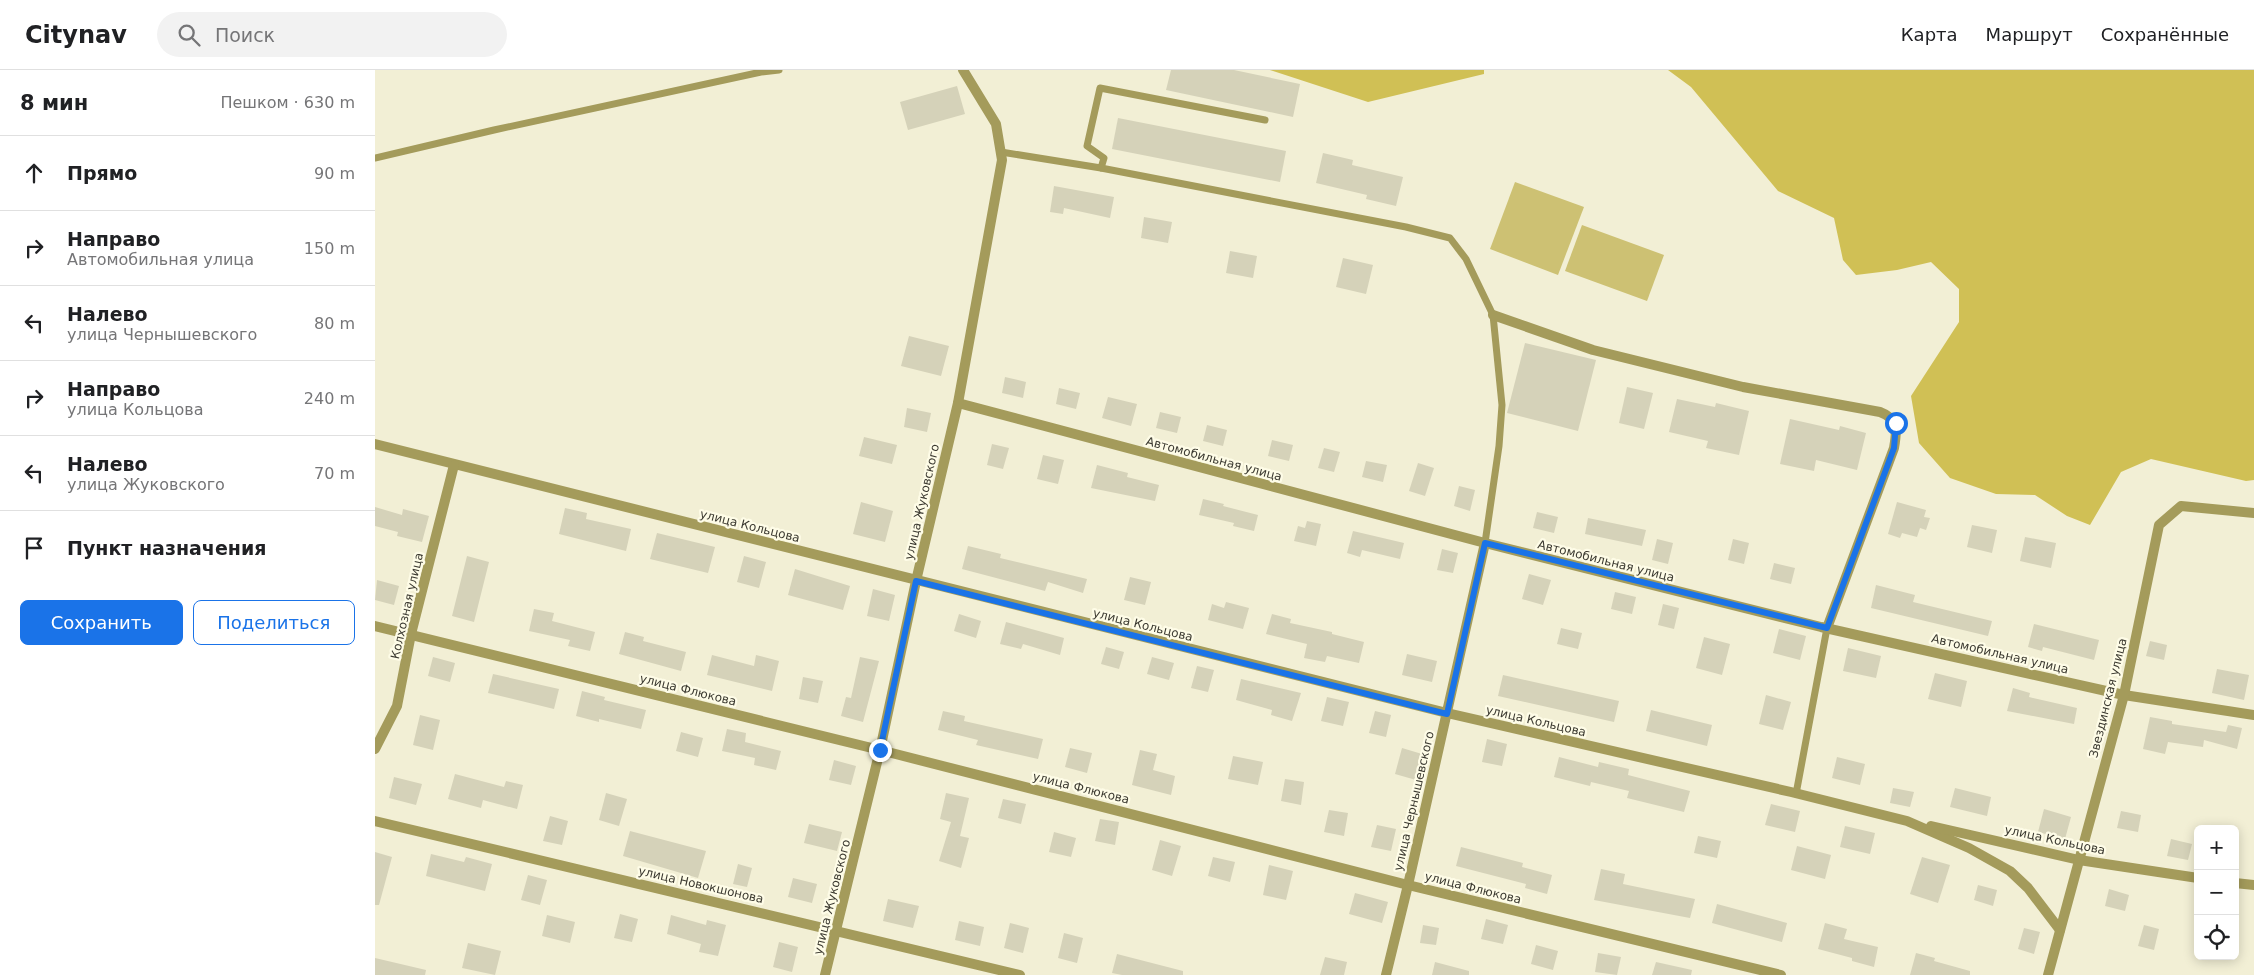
<!DOCTYPE html>
<html lang="ru">
<meta charset="utf-8">
<style>
body{margin:0;font-family:"DejaVu Sans",sans-serif;background:#f2f2f2;color:#202124}
.controls{position:absolute;right:15px;bottom:15px;display:grid;overflow:hidden;border-radius:8px;box-shadow:0 2px 12px #0003}
.controls button{width:45px;height:45px;display:grid;place-items:center;padding:0;border:0;border-bottom:1px solid #e0e0e0;background:#fff;color:#202124;font:25px sans-serif}
.stop{position:absolute;width:15px;height:15px;margin:-11px;border:4px solid #1a73e8;border-radius:50%;background:#fff}
.stop.end{background:#1a73e8;border-color:#fff;box-shadow:0 1px 5px #0008}
.list{margin:0;padding:0;list-style:none}
h2{display:flex;justify-content:space-between;align-items:center;height:65px;margin:0;padding:0 20px;font-size:21px}
h2 small{font-size:16px;font-weight:400;color:#757577}
.list li{display:grid;grid-template-columns:32px 1fr auto;gap:15px;align-items:center;box-sizing:border-box;height:75px;padding:0 20px;border-top:1px solid #e0e0e0}
.list b{display:block;font-size:19px;white-space:nowrap}
.list p{margin:0;font-size:16px;white-space:nowrap;color:#757577}
.list em{font-size:16px;font-style:normal;color:#757577}
.actions{display:flex;gap:10px;padding:15px 20px}
.actions a{flex:1;padding:11px 0;border:1px solid #1a73e8;border-radius:8px;text-align:center;font-size:18px;color:#1a73e8}
.actions .main{background:#1a73e8;color:#fff}
.icon{flex:none;width:28px;height:28px;fill:none;stroke:currentColor;stroke-width:2;stroke-linecap:round;stroke-linejoin:round}
.map{position:relative;flex:none;width:1879px;height:905px;overflow:hidden}
header{display:flex;align-items:center;gap:30px;box-sizing:border-box;height:70px;padding:0 25px;background:#fff;border-bottom:1px solid #e0e0e0}
header strong{font-size:24px}
nav{display:flex;gap:28px;margin-inline-start:auto;font-size:18px}
.search{width:350px;height:45px;background:#f2f2f2;display:flex;align-items:center;gap:12px;box-sizing:border-box;padding:0 18px;border-radius:28px;color:#757577;font-size:19px}
main{display:flex}
aside{flex:1;background:#fff}
.map>svg:first-child{display:block}
.green{fill:#cdc173}
.forest{fill:#d0c055}
.building{fill:#d5d2b9}
.lines{fill:none;stroke-linecap:round;stroke-linejoin:round}
.service{stroke:#a49b5b;stroke-width:7}
.minor{stroke:#a49b5b;stroke-width:10}
.route{stroke:#1a73e8;stroke-width:6}
.labels{text-anchor:middle;stroke-width:4.5;stroke-linejoin:round;paint-order:stroke}
.street-label{font-size:12px;fill:#3b3930;stroke:#fefce7}
</style>
<header>
<strong>Citynav</strong>
<div class="search"><svg class="icon" aria-label="search" viewBox="0 0 24 24"><circle cx="10" cy="10" r="6"/><path d="M15 15l6 6"/></svg>Поиск</div>
<nav><a>Карта</a><a>Маршрут</a><a>Сохранённые</a></nav>
</header>
<main>
<aside>
<h2>8 мин<small>Пешком · 630 m</small></h2>
<ul class="list">
<li><svg class="icon" aria-label="ahead" viewBox="0 0 24 24"><path d="M12 20V5M6 11l6-6 6 6"/></svg><div><b>Прямо</b></div><em>90 m</em></li>
<li><svg class="icon" aria-label="right" viewBox="0 0 24 24"><path d="M7 20v-9h11M14 6l5 5-5 5"/></svg><div><b>Направо</b><p>Автомобильная улица</p></div><em>150 m</em></li>
<li><svg class="icon" aria-label="left" viewBox="0 0 24 24"><path d="M17 20v-9H6M10 6l-5 5 5 5"/></svg><div><b>Налево</b><p>улица Чернышевского</p></div><em>80 m</em></li>
<li><svg class="icon" aria-label="right" viewBox="0 0 24 24"><path d="M7 20v-9h11M14 6l5 5-5 5"/></svg><div><b>Направо</b><p>улица Кольцова</p></div><em>240 m</em></li>
<li><svg class="icon" aria-label="left" viewBox="0 0 24 24"><path d="M17 20v-9H6M10 6l-5 5 5 5"/></svg><div><b>Налево</b><p>улица Жуковского</p></div><em>70 m</em></li>
<li><svg class="icon" aria-label="arrive" viewBox="0 0 24 24"><path d="M6 21V4h12l-3 4 3 4H6"/></svg><div><b>Пункт назначения</b></div></li>
</ul>
<div class="actions"><a class="main">Сохранить</a><a>Поделиться</a></div>
</aside>
<div class="map">
<svg width="1879" height="905" viewBox="0 0 1879 905">
<rect width="100%" height="100%" fill="#f2efd5"/>
<g class="green">
<path d="M 1140,112 L 1209,137 L 1183,205 L 1115,179 Z"/>
<path d="M 1207,155 L 1289,185 L 1272,231 L 1190,201 Z"/>
</g>
<g class="forest">
<path d="M 895,0 L 1109,0 L 1109,4 L 993,32 Z"/>
<path d="M 1293,0 L 1879,0 L 1879,410 L 1871,411 L 1776,389 L 1746,402 L 1715,455 L 1692,446 L 1660,425 L 1621,424 L 1575,408 L 1544,373 L 1536,326 L 1584,252 L 1584,219 L 1556,192 L 1522,200 L 1481,205 L 1468,190 L 1459,148 L 1403,121 L 1316,17 Z"/>
</g>
<g class="building">
<path d="M 796,0 L 859,0 L 925,14 L 918,47 L 791,20 Z"/>
<path d="M 582,16 L 590,44 L 533,60 L 525,32 Z"/>
<path d="M 743,48 L 911,81 L 905,112 L 737,79 Z"/>
<path d="M 948,83 L 978,90 L 977,95 L 1028,107 L 1021,136 L 991,129 L 992,125 L 941,113 Z"/>
<path d="M 679,116 L 739,127 L 735,148 L 689,138 L 688,144 L 675,142 Z"/>
<path d="M 769,147 L 797,152 L 793,173 L 766,168 Z"/>
<path d="M 855,181 L 882,186 L 878,208 L 851,203 Z"/>
<path d="M 968,188 L 998,195 L 991,224 L 961,217 Z"/>
<path d="M 534,266 L 574,276 L 566,306 L 526,296 Z"/>
<path d="M 1150,273 L 1221,290 L 1203,361 L 1132,343 Z"/>
<path d="M 630,307 L 651,312 L 648,328 L 627,323 Z"/>
<path d="M 1252,317 L 1278,323 L 1269,359 L 1244,353 Z"/>
<path d="M 684,318 L 705,323 L 701,339 L 681,334 Z"/>
<path d="M 733,327 L 762,334 L 756,356 L 727,348 Z"/>
<path d="M 1302,329 L 1340,337 L 1341,333 L 1374,341 L 1364,385 L 1331,378 L 1333,371 L 1294,362 Z"/>
<path d="M 532,338 L 556,343 L 552,362 L 529,357 Z"/>
<path d="M 785,342 L 806,347 L 802,363 L 781,358 Z"/>
<path d="M 1415,349 L 1464,360 L 1465,356 L 1491,363 L 1482,400 L 1441,390 L 1439,401 L 1405,394 Z"/>
<path d="M 832,355 L 852,360 L 848,376 L 828,371 Z"/>
<path d="M 489,367 L 522,375 L 517,394 L 484,386 Z"/>
<path d="M 897,370 L 918,375 L 914,391 L 893,386 Z"/>
<path d="M 617,374 L 634,378 L 628,399 L 612,395 Z"/>
<path d="M 949,378 L 965,382 L 959,402 L 943,398 Z"/>
<path d="M 668,385 L 689,390 L 683,414 L 662,409 Z"/>
<path d="M 991,391 L 1012,395 L 1008,412 L 987,407 Z"/>
<path d="M 1043,393 L 1059,398 L 1050,426 L 1034,421 Z"/>
<path d="M 722,395 L 753,403 L 752,407 L 784,415 L 780,431 L 716,418 Z"/>
<path d="M 1084,416 L 1100,420 L 1095,441 L 1079,436 Z"/>
<path d="M 828,429 L 849,434 L 848,436 L 883,445 L 879,461 L 858,456 L 859,453 L 824,445 Z"/>
<path d="M 486,432 L 518,441 L 510,472 L 478,464 Z"/>
<path d="M 1522,432 L 1551,440 L 1549,447 L 1555,448 L 1551,460 L 1545,458 L 1542,467 L 1527,463 L 1525,468 L 1513,464 Z"/>
<path d="M 0,437 L 27,445 L 28,439 L 54,446 L 47,472 L 22,466 L 23,462 L 0,456 Z"/>
<path d="M 190,438 L 212,443 L 211,449 L 256,459 L 251,481 L 184,464 Z"/>
<path d="M 1162,442 L 1183,447 L 1179,463 L 1158,458 Z"/>
<path d="M 1213,448 L 1271,460 L 1267,476 L 1210,464 Z"/>
<path d="M 932,451 L 946,454 L 941,476 L 919,471 L 923,456 L 930,458 Z"/>
<path d="M 1597,455 L 1622,460 L 1617,483 L 1592,477 Z"/>
<path d="M 978,461 L 1029,473 L 1025,489 L 987,480 L 985,487 L 972,483 Z"/>
<path d="M 282,463 L 340,477 L 333,503 L 275,489 Z"/>
<path d="M 1650,467 L 1681,473 L 1676,498 L 1645,491 Z"/>
<path d="M 1282,469 L 1298,473 L 1293,494 L 1277,490 Z"/>
<path d="M 1358,469 L 1374,473 L 1369,494 L 1353,490 Z"/>
<path d="M 593,476 L 626,484 L 625,488 L 712,509 L 708,523 L 673,512 L 670,521 L 587,499 Z"/>
<path d="M 1067,479 L 1083,483 L 1078,503 L 1062,500 Z"/>
<path d="M 92,486 L 114,492 L 99,552 L 77,546 Z"/>
<path d="M 369,486 L 391,492 L 384,518 L 362,512 Z"/>
<path d="M 1399,493 L 1420,498 L 1416,514 L 1395,509 Z"/>
<path d="M 420,499 L 475,516 L 468,540 L 413,525 Z"/>
<path d="M 1154,504 L 1176,510 L 1168,535 L 1147,529 Z"/>
<path d="M 755,507 L 776,512 L 770,535 L 749,530 Z"/>
<path d="M 2,510 L 24,516 L 19,535 L 0,530 Z"/>
<path d="M 1501,515 L 1540,525 L 1538,532 L 1617,551 L 1613,566 L 1496,538 Z"/>
<path d="M 498,519 L 520,525 L 514,551 L 492,546 Z"/>
<path d="M 1240,522 L 1261,527 L 1257,544 L 1236,539 Z"/>
<path d="M 851,532 L 874,538 L 868,559 L 833,550 L 837,534 L 849,538 Z"/>
<path d="M 1288,534 L 1304,538 L 1299,559 L 1283,555 Z"/>
<path d="M 159,539 L 179,543 L 177,551 L 220,562 L 215,581 L 193,576 L 195,570 L 154,561 Z"/>
<path d="M 584,544 L 606,551 L 601,568 L 579,561 Z"/>
<path d="M 897,544 L 916,549 L 915,553 L 957,562 L 957,564 L 989,572 L 984,593 L 952,586 L 950,592 L 929,588 L 932,574 L 891,564 Z"/>
<path d="M 631,552 L 689,568 L 685,585 L 648,574 L 646,579 L 625,574 Z"/>
<path d="M 1659,554 L 1724,570 L 1719,590 L 1668,577 L 1667,581 L 1653,577 Z"/>
<path d="M 1186,558 L 1207,563 L 1203,579 L 1182,574 Z"/>
<path d="M 1404,559 L 1431,566 L 1425,590 L 1398,583 Z"/>
<path d="M 250,562 L 269,567 L 268,571 L 311,582 L 306,601 L 244,584 Z"/>
<path d="M 1329,567 L 1355,574 L 1347,605 L 1321,598 Z"/>
<path d="M 1775,571 L 1792,575 L 1789,590 L 1771,586 Z"/>
<path d="M 731,577 L 749,582 L 744,599 L 726,594 Z"/>
<path d="M 1473,578 L 1506,586 L 1501,608 L 1468,601 Z"/>
<path d="M 1032,584 L 1062,591 L 1057,612 L 1027,605 Z"/>
<path d="M 337,585 L 379,596 L 381,585 L 404,591 L 397,621 L 332,605 Z"/>
<path d="M 58,587 L 80,593 L 75,612 L 53,606 Z"/>
<path d="M 485,587 L 504,591 L 488,652 L 466,646 L 471,627 L 476,628 Z"/>
<path d="M 777,587 L 799,593 L 794,610 L 772,604 Z"/>
<path d="M 822,596 L 839,600 L 833,622 L 816,618 Z"/>
<path d="M 1842,599 L 1874,605 L 1869,630 L 1837,623 Z"/>
<path d="M 1560,603 L 1592,611 L 1586,637 L 1553,629 Z"/>
<path d="M 118,604 L 184,619 L 179,639 L 113,623 Z"/>
<path d="M 1128,605 L 1244,631 L 1239,652 L 1123,626 Z"/>
<path d="M 428,607 L 448,611 L 443,633 L 424,629 Z"/>
<path d="M 866,609 L 926,623 L 917,651 L 896,645 L 897,640 L 861,630 Z"/>
<path d="M 1638,618 L 1655,623 L 1654,627 L 1702,638 L 1699,654 L 1632,641 Z"/>
<path d="M 207,621 L 230,627 L 229,630 L 271,640 L 266,659 L 224,649 L 224,652 L 201,646 Z"/>
<path d="M 1391,625 L 1416,632 L 1408,660 L 1384,654 Z"/>
<path d="M 952,627 L 974,632 L 968,656 L 946,651 Z"/>
<path d="M 1276,640 L 1337,655 L 1332,676 L 1271,661 Z"/>
<path d="M 568,641 L 590,646 L 589,651 L 668,669 L 663,689 L 601,675 L 603,670 L 563,660 Z"/>
<path d="M 1000,641 L 1016,645 L 1011,667 L 994,663 Z"/>
<path d="M 45,645 L 65,650 L 58,680 L 38,675 Z"/>
<path d="M 1775,647 L 1797,651 L 1797,654 L 1851,662 L 1853,655 L 1867,658 L 1862,679 L 1829,670 L 1828,677 L 1793,672 L 1790,684 L 1768,679 Z"/>
<path d="M 352,659 L 371,663 L 370,672 L 406,681 L 401,700 L 379,695 L 380,688 L 347,681 Z"/>
<path d="M 306,662 L 328,668 L 323,687 L 301,681 Z"/>
<path d="M 1112,669 L 1132,674 L 1127,696 L 1107,692 Z"/>
<path d="M 695,678 L 717,683 L 712,703 L 690,697 Z"/>
<path d="M 1027,678 L 1047,684 L 1041,710 L 1020,704 Z"/>
<path d="M 765,680 L 782,684 L 778,700 L 800,706 L 796,725 L 757,715 Z"/>
<path d="M 858,686 L 888,692 L 883,715 L 853,709 Z"/>
<path d="M 1184,687 L 1223,697 L 1224,692 L 1254,699 L 1253,705 L 1315,721 L 1309,742 L 1252,728 L 1254,721 L 1216,712 L 1215,716 L 1179,707 Z"/>
<path d="M 1462,687 L 1490,694 L 1485,715 L 1457,708 Z"/>
<path d="M 459,690 L 481,696 L 476,715 L 454,710 Z"/>
<path d="M 80,704 L 129,717 L 131,711 L 148,715 L 142,739 L 108,730 L 106,738 L 73,729 Z"/>
<path d="M 19,707 L 47,714 L 41,735 L 14,728 Z"/>
<path d="M 910,709 L 929,712 L 926,735 L 906,731 Z"/>
<path d="M 1518,718 L 1539,722 L 1535,737 L 1515,733 Z"/>
<path d="M 1580,718 L 1616,727 L 1612,746 L 1575,737 Z"/>
<path d="M 231,723 L 252,729 L 244,756 L 224,750 Z"/>
<path d="M 571,723 L 594,728 L 585,766 L 594,768 L 586,798 L 564,791 L 576,752 L 565,749 Z"/>
<path d="M 628,729 L 651,734 L 646,754 L 623,748 Z"/>
<path d="M 1396,734 L 1425,741 L 1420,762 L 1390,755 Z"/>
<path d="M 1669,739 L 1696,747 L 1690,769 L 1663,762 Z"/>
<path d="M 954,740 L 973,743 L 969,766 L 949,762 Z"/>
<path d="M 1746,741 L 1766,745 L 1763,762 L 1742,758 Z"/>
<path d="M 175,746 L 193,751 L 187,775 L 168,771 Z"/>
<path d="M 725,749 L 744,752 L 740,775 L 720,771 Z"/>
<path d="M 434,754 L 467,762 L 462,781 L 429,773 Z"/>
<path d="M 1002,755 L 1021,759 L 1016,781 L 996,777 Z"/>
<path d="M 1470,756 L 1500,763 L 1495,784 L 1465,777 Z"/>
<path d="M 255,761 L 331,781 L 323,808 L 248,786 Z"/>
<path d="M 679,762 L 701,768 L 696,787 L 674,782 Z"/>
<path d="M 1323,766 L 1346,771 L 1342,788 L 1319,783 Z"/>
<path d="M 1796,769 L 1817,774 L 1813,790 L 1792,786 Z"/>
<path d="M 785,770 L 806,776 L 797,806 L 777,800 Z"/>
<path d="M 1422,776 L 1456,785 L 1450,809 L 1416,800 Z"/>
<path d="M 1086,777 L 1148,793 L 1147,797 L 1177,805 L 1172,824 L 1150,818 L 1151,814 L 1081,796 Z"/>
<path d="M 0,782 L 17,787 L 4,835 L 0,835 Z"/>
<path d="M 56,784 L 89,792 L 91,787 L 117,794 L 110,821 L 51,806 Z"/>
<path d="M 838,787 L 860,792 L 855,812 L 833,806 Z"/>
<path d="M 1547,787 L 1575,795 L 1563,833 L 1535,824 Z"/>
<path d="M 363,794 L 377,798 L 372,817 L 358,814 Z"/>
<path d="M 894,795 L 918,801 L 911,830 L 888,825 Z"/>
<path d="M 1226,799 L 1250,804 L 1248,814 L 1320,829 L 1315,848 L 1219,830 Z"/>
<path d="M 153,805 L 172,810 L 165,835 L 146,830 Z"/>
<path d="M 418,808 L 442,814 L 437,833 L 413,827 Z"/>
<path d="M 1603,815 L 1622,820 L 1618,836 L 1599,830 Z"/>
<path d="M 1734,819 L 1754,825 L 1750,841 L 1730,836 Z"/>
<path d="M 980,823 L 1013,832 L 1007,853 L 974,844 Z"/>
<path d="M 513,829 L 544,836 L 538,858 L 508,851 Z"/>
<path d="M 1342,834 L 1412,853 L 1407,872 L 1337,853 Z"/>
<path d="M 245,844 L 263,849 L 257,872 L 239,868 Z"/>
<path d="M 172,845 L 200,852 L 195,873 L 167,866 Z"/>
<path d="M 296,845 L 331,855 L 332,850 L 351,855 L 343,886 L 324,882 L 326,874 L 292,864 Z"/>
<path d="M 1111,849 L 1133,855 L 1128,874 L 1106,869 Z"/>
<path d="M 584,851 L 609,857 L 605,876 L 580,870 Z"/>
<path d="M 635,853 L 654,858 L 648,883 L 629,878 Z"/>
<path d="M 1450,853 L 1472,859 L 1469,869 L 1503,877 L 1499,897 L 1477,891 L 1477,888 L 1443,879 Z"/>
<path d="M 1048,855 L 1064,858 L 1061,875 L 1045,873 Z"/>
<path d="M 1769,855 L 1784,859 L 1779,880 L 1763,876 Z"/>
<path d="M 1649,858 L 1665,862 L 1659,884 L 1643,879 Z"/>
<path d="M 689,863 L 708,868 L 702,893 L 683,888 Z"/>
<path d="M 404,872 L 423,877 L 417,902 L 398,897 Z"/>
<path d="M 93,873 L 126,881 L 120,905 L 87,898 Z"/>
<path d="M 1161,875 L 1183,881 L 1178,900 L 1156,894 Z"/>
<path d="M 1223,883 L 1246,887 L 1242,905 L 1220,902 Z"/>
<path d="M 1541,883 L 1560,888 L 1559,891 L 1595,901 L 1595,905 L 1535,905 Z"/>
<path d="M 742,884 L 808,901 L 808,905 L 747,905 L 737,903 Z"/>
<path d="M 950,887 L 972,892 L 969,905 L 945,905 Z"/>
<path d="M 0,888 L 51,900 L 50,905 L 0,905 Z"/>
<path d="M 1060,892 L 1094,901 L 1094,905 L 1057,905 Z"/>
<path d="M 1281,892 L 1317,900 L 1316,905 L 1277,905 Z"/>
</g>
<g class="lines">
<g class="service">
<path d="M 890,50 L 725,18 L 712,76 L 729,88 L 726,98 L 1031,157 L 1075,168 L 1091,189 L 1118,245 L 1127,335 L 1124,376 L 1110,473"/>
<path d="M 626,82 L 726,98"/>
<path d="M 0,88 L 119,60 L 386,2 L 404,0"/>
<path d="M 1421,724 L 1452,558"/>
</g>
<g class="minor">
<path d="M 1118,245 L 1218,280 L 1368,317 L 1505,342 C 1524,349 1522,361 1519,378 L 1452,558"/>
<path d="M 583,333 L 1110,473 L 1446,557 L 1749,625 L 1879,645"/>
<path d="M 0,374 L 1072,643 L 1416,722 L 1532,751 L 1594,778 L 1635,801 L 1653,818 L 1685,860"/>
<path d="M 0,556 L 505,680 L 1033,815 L 1406,905"/>
<path d="M 0,679 L 22,636 L 36,564 L 79,395"/>
<path d="M 0,751 L 645,905"/>
<path d="M 1556,756 L 1704,790 L 1823,808"/>
<path d="M 1860,813 L 1879,815"/>
<path d="M 450,905 L 505,680 L 541,511 L 583,333 L 627,90 L 621,54 L 588,0"/>
<path d="M 1011,905 L 1033,815 L 1110,473"/>
<path d="M 1673,905 L 1749,625 L 1784,455 L 1806,436 L 1879,443"/>
</g>
</g>
<g class="lines">
<path class="route" d="M 505,680 L 541,511 L 1072,644 L 1110,473 L 1452,558 L 1519,378 L 1521,353"/>
</g>
<g class="labels">
<g class="street-label">
<text transform="translate(839 389) rotate(15)" y="4">Автомобильная улица</text>
<text transform="translate(547 432) rotate(-77)" y="4">улица Жуковского</text>
<text transform="translate(375 456) rotate(14)" y="4">улица Кольцова</text>
<text transform="translate(1231 491) rotate(14)" y="4">Автомобильная улица</text>
<text transform="translate(32 536) rotate(-77)" y="4">Колхозная улица</text>
<text transform="translate(768 555) rotate(14)" y="4">улица Кольцова</text>
<text transform="translate(1625 584) rotate(13)" y="4">Автомобильная улица</text>
<text transform="translate(313 620) rotate(14)" y="4">улица Флюкова</text>
<text transform="translate(1733 628) rotate(-76)" y="4">Звездинская улица</text>
<text transform="translate(1161 651) rotate(13)" y="4">улица Кольцова</text>
<text transform="translate(706 718) rotate(14)" y="4">улица Флюкова</text>
<text transform="translate(1039 731) rotate(-77)" y="4">улица Чернышевского</text>
<text transform="translate(1680 770) rotate(12)" y="4">улица Кольцова</text>
<text transform="translate(326 815) rotate(13)" y="4">улица Новокшонова</text>
<text transform="translate(1098 818) rotate(14)" y="4">улица Флюкова</text>
<text transform="translate(457 827) rotate(-76)" y="4">улица Жуковского</text>
</g>
</g>
</svg>
<div class="controls">
<button>+</button>
<button>−</button>
<button><svg class="icon" aria-label="locate" viewBox="0 0 24 24"><circle cx="12" cy="12" r="6"/><path d="M12 2v4M12 18v4M2 12h4M18 12h4"/></svg></button>
</div>
<div class="stop" style="left:1521px;top:353px"></div>
<div class="stop end" style="left:505px;top:680px"></div>
</div>
</main>
